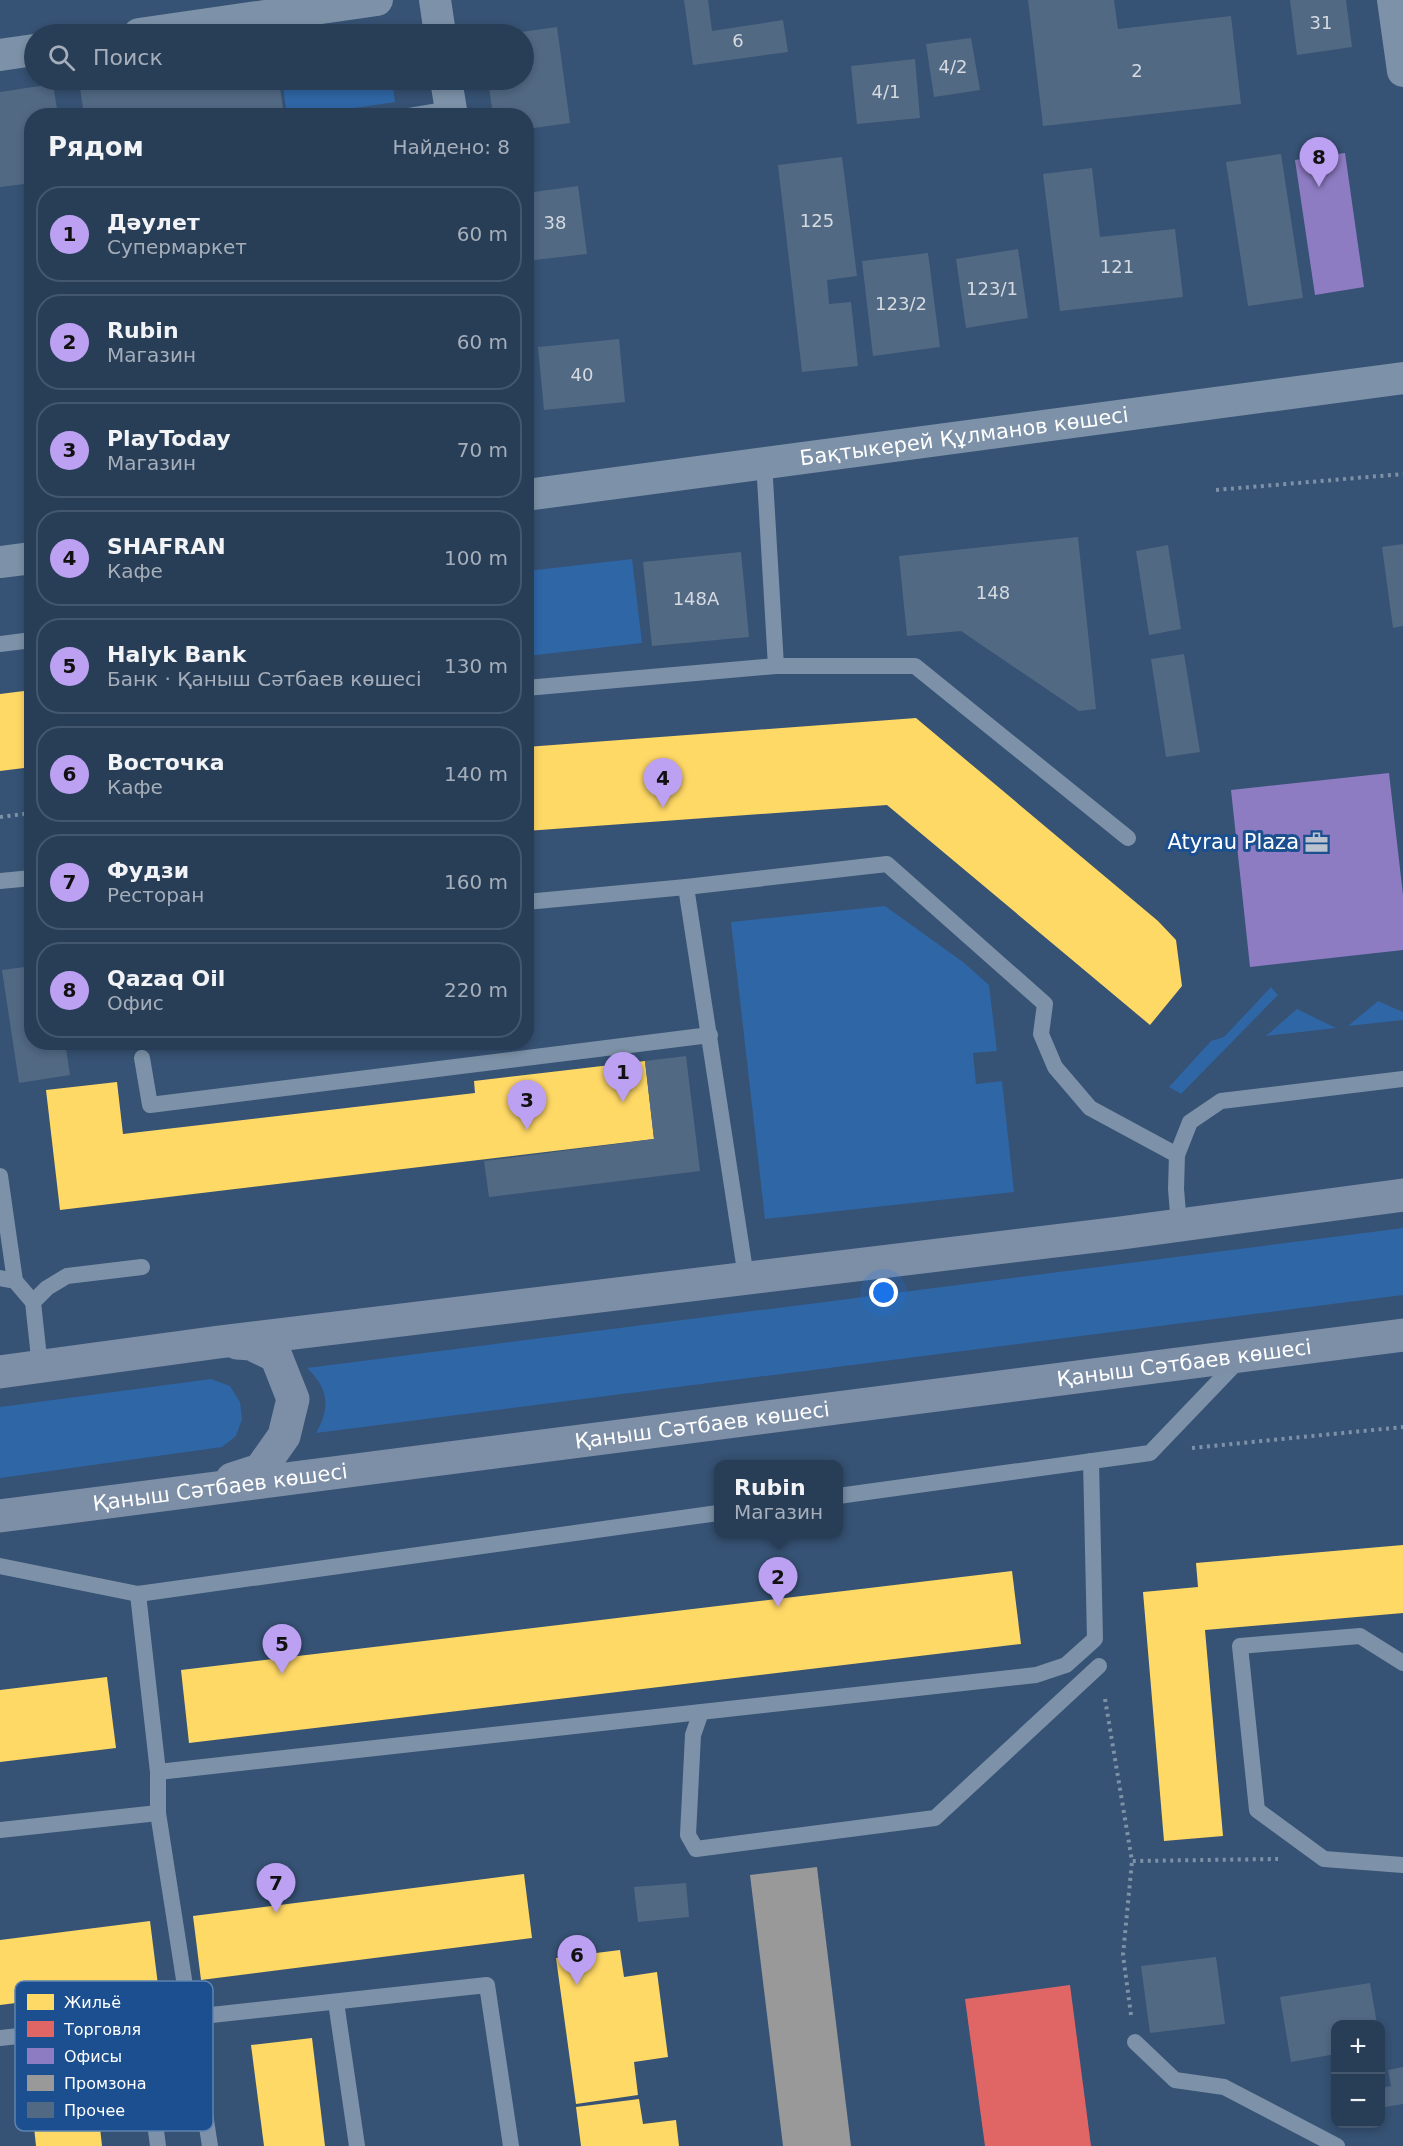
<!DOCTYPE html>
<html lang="ru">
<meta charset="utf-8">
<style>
body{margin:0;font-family:"DejaVu Sans",sans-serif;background:#30455d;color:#f1f3f6}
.controls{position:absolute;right:18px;bottom:18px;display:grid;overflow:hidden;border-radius:12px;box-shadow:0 3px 9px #0003}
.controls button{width:54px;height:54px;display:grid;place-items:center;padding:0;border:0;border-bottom:2px solid #44576d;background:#283e57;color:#f1f3f6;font:30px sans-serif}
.you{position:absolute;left:884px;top:1293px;width:21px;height:21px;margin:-15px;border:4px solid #fff;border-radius:50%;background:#1a73e8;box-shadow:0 0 0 9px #1a73e833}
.badge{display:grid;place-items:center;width:39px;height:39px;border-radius:50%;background:#bca0f2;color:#111;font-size:20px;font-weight:700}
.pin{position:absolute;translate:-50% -50px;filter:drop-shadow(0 2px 3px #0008)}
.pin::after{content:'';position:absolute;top:32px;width:21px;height:18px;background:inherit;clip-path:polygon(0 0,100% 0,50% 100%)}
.popup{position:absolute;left:714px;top:1460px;width:129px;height:78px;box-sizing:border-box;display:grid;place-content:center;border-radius:12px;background:#283e57;filter:drop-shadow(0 2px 4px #0005);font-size:20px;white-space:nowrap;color:#a5aeba}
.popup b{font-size:22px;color:#f1f3f6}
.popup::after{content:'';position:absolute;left:50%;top:100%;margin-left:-12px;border:12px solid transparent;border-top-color:#283e57}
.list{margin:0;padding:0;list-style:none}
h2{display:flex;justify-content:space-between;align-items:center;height:78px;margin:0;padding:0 24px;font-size:26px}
h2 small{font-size:20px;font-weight:400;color:#a5aeba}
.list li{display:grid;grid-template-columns:39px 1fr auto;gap:18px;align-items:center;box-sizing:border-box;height:96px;margin:0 12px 12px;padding:0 12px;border:2px solid #44576d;border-radius:24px}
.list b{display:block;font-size:22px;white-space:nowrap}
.list p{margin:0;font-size:20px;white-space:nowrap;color:#a5aeba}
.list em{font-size:20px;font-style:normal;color:#a5aeba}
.icon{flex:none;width:33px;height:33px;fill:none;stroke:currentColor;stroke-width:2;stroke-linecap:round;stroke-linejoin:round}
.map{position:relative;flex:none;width:1403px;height:2146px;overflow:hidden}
.search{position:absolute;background:#283e57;box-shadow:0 3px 9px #0003;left:24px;top:24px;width:510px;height:66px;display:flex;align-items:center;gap:15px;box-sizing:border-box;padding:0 21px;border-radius:33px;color:#a5aeba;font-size:22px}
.panel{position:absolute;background:#283e57;box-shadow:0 3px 9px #0003;left:24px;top:108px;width:510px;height:942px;border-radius:24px}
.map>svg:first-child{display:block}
.green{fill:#2f66a5}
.homes{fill:#ffd966}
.shops{fill:#e06666}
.offices{fill:#8e7cc3}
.industry{fill:#999}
.building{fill:#526984}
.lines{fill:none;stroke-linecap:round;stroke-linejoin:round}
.path{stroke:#7d92a8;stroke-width:4;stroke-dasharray:3 4.5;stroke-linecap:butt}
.service{stroke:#7d92a8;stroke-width:16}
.minor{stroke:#7d92a8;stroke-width:32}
.primary{stroke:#7d8ea7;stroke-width:33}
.labels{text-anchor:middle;stroke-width:6;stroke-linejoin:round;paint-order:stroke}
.number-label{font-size:18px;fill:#d4dae0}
.street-label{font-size:21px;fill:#fff;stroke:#1b4f8f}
.poi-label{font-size:21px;fill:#fff;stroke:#1b4f8f;text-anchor:end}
.key{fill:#1b4f8f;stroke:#5f84b1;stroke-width:1.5}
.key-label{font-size:16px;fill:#fff}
</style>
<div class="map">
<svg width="1403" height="2146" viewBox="0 0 1403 2146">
<rect width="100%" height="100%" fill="#365274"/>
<g class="green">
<path d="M 282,80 L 392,80 L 395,102 L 308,115 L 287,115 Z"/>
<path d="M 632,559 L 642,643 L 527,656 L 527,571 Z"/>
<path d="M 885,906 L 963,962 L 989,985 L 997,1051 L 973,1053 L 976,1084 L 1002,1081 L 1014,1192 L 765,1219 L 731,922 Z"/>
<path d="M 1271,987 L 1278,995 L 1181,1094 L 1169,1087 L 1211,1041 L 1224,1037 Z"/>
<path d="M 1378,1001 L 1403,1012 L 1403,1020 L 1348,1026 Z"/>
<path d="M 1297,1009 L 1336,1028 L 1266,1036 Z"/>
<path d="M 1403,1228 L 1403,1295 L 316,1433 C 331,1407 328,1388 307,1368 Z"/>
<path d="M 211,1379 L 230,1386 L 240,1402 L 242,1419 L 236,1436 L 222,1447 L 0,1478 L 0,1407 Z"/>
</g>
<g class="homes">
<path d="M 32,690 L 32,767 L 0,771 L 0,694 Z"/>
<path d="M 916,718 L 1158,921 L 1176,940 L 1182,986 L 1150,1025 L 887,805 L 526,831 L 526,747 Z"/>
<path d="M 645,1061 L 654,1139 L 60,1210 L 46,1090 L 117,1082 L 123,1134 L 475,1093 L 474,1081 Z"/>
<path d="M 1403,1545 L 1403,1613 L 1205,1630 L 1223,1836 L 1164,1841 L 1143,1592 L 1198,1587 L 1196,1563 Z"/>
<path d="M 1012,1571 L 1021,1644 L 189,1743 L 181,1670 Z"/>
<path d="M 107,1677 L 116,1748 L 0,1762 L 0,1690 Z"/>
<path d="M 524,1874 L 532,1938 L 201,1980 L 193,1916 Z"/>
<path d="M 150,1921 L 158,1985 L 0,2005 L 0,1940 Z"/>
<path d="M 620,1950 L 624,1977 L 657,1972 L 668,2057 L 634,2062 L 638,2095 L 576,2104 L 556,1958 Z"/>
<path d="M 312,2038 L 325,2146 L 264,2146 L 251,2045 Z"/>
<path d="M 93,2063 L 102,2146 L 36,2146 L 28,2070 Z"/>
<path d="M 639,2099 L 643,2124 L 676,2120 L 679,2146 L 581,2146 L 576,2107 Z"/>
</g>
<path class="shops" d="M 1070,1985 L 1091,2146 L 985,2146 L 965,1999 Z"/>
<g class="offices">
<path d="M 1345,153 L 1364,287 L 1315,295 L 1295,160 Z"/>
<path d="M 1389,773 L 1403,895 L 1403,950 L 1250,967 L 1231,790 Z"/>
</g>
<path class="industry" d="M 817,1867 L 851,2146 L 783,2146 L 750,1875 Z"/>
<g class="building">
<path d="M 684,0 L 708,0 L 712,31 L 783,20 L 788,52 L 693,65 Z"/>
<path d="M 1028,0 L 1114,0 L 1118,29 L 1231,16 L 1241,104 L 1043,126 Z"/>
<path d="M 1290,0 L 1346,0 L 1352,47 L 1297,55 Z"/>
<path d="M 557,27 L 570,123 L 526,129 L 526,116 L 493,116 L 488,80 L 524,80 L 524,34 L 514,33 Z"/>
<path d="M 971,38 L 980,90 L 934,97 L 926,44 Z"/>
<path d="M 915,59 L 920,118 L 857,124 L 851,66 Z"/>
<path d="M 79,80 L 279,80 L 284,116 L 84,116 Z"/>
<path d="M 53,84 L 58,116 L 32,116 L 32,183 L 0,187 L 0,92 Z"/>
<path d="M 1281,154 L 1303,298 L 1248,306 L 1226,162 Z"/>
<path d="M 842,157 L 857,276 L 827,280 L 829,304 L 851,302 L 858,366 L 802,372 L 778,165 Z"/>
<path d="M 1092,168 L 1100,237 L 1175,229 L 1183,297 L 1060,311 L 1043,174 Z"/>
<path d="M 578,186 L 587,254 L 526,261 L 526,193 Z"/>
<path d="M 1018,249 L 1028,318 L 966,328 L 956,259 Z"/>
<path d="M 928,253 L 940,347 L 873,356 L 862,261 Z"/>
<path d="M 25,265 L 32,265 L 32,304 L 30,304 Z"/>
<path d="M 619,339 L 625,402 L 544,410 L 538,347 Z"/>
<path d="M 1078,537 L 1096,709 L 1079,711 L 961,631 L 907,636 L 899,556 Z"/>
<path d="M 1403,544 L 1403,626 L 1393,628 L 1382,547 Z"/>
<path d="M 1168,545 L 1181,629 L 1149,635 L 1136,551 Z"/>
<path d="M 741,552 L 749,637 L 652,646 L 643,562 Z"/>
<path d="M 1184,654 L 1200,752 L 1166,757 L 1151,659 Z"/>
<path d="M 32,966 L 32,1042 L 65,1042 L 70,1075 L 19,1083 L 2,970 Z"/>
<path d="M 686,1056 L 700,1171 L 489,1197 L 484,1161 L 654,1139 L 645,1061 Z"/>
<path d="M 686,1883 L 689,1917 L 638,1922 L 634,1887 Z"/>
<path d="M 1216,1957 L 1225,2024 L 1150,2033 L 1141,1966 Z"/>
<path d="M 1370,1983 L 1377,2024 L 1336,2024 L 1336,2054 L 1291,2062 L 1280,1997 Z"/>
<path d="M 1403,2067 L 1403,2104 L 1385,2107 L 1381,2088 L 1391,2086 L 1388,2070 Z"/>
</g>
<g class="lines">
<g class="path">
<path d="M 1216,490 L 1403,474"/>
<path d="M 0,817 L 32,813"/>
<path d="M 1192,1448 L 1403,1427"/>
<path d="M 1105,1699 L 1132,1861 L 1278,1859"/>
<path d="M 1131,2015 L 1123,1955 L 1132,1861"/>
</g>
<g class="service">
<path d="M 409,116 L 451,109"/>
<path d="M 764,462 L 776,666 L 915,666 L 1128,838"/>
<path d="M 0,644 L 32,640"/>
<path d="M 526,688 L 776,666"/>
<path d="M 0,881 L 32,878"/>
<path d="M 526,902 L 686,887"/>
<path d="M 142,1058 L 150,1105 L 710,1035"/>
<path d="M 0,1176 L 15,1281"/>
<path d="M 1179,1225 L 1176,1189 L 1177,1155 L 1190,1122 L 1221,1101 L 1403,1079"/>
<path d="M 746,1277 L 686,887 L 887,864 L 1045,1004 L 1041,1034 L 1055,1067 L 1090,1108 L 1177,1155"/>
<path d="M 0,1278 L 15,1281 L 33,1302"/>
<path d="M 40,1367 L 33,1302 L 47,1288 L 67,1276 L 142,1267"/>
<path d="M 838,1496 L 1150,1453 L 1241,1358"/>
<path d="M 0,1566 L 138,1594 L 718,1513"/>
<path d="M 138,1594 L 158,1772 L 158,1813 L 210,2146"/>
<path d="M 1403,1663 L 1360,1636 L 1240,1646 L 1257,1810 L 1324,1859 L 1403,1865"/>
<path d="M 701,1712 L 693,1735 L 688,1835 L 696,1849 L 935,1818 L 1099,1666"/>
<path d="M 158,1772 L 1036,1675 L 1066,1665 L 1095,1639 L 1091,1461"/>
<path d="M 0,1830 L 158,1813"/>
<path d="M 336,2002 L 357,2146"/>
<path d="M 142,2023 L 158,2146"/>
<path d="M 0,2038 L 487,1985 L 511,2146"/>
<path d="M 1135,2042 L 1175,2080 L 1224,2087 L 1337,2146"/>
</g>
<g class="minor">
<path d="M 435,0 L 440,34"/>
<path d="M 1393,0 L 1403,71"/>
<path d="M 139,34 L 377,0"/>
<path d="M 0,55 L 34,50"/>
<path d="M 446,80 L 452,116"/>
<path id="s1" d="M 526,495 L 1403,378"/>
<path d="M 0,562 L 32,558"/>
</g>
<g class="primary">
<path d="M 0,1372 L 219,1342 L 1121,1233 L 1403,1195"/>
<path d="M 232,1479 L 260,1470 L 284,1436 L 293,1399 L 276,1356 L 251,1344 L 237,1343"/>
<path id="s2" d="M 0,1516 L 1403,1335"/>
</g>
</g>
<defs>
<symbol id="office-bare" viewBox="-9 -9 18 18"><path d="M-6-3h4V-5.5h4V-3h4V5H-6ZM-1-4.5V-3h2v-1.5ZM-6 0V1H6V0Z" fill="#b9c2ce" stroke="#1b4f8f" stroke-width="2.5" paint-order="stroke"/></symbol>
</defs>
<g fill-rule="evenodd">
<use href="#office-bare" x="1300" y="826" width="33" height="33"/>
</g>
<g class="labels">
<g class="number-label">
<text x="1321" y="29">31</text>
<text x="738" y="47">6</text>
<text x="953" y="73">4/2</text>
<text x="1137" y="77">2</text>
<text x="886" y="98">4/1</text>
<text x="817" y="227">125</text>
<text x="555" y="229">38</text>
<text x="1117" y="273">121</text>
<text x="992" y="295">123/1</text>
<text x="901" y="310">123/2</text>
<text x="582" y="381">40</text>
<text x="993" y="599">148</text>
<text x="696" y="605">148А</text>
</g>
<g class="street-label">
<text dy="7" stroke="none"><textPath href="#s1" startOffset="442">Бақтыкерей Құлманов көшесі</textPath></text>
<text dy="7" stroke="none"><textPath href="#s2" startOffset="1194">Қаныш Сәтбаев көшесі</textPath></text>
<text dy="7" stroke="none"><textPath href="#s2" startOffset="708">Қаныш Сәтбаев көшесі</textPath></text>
<text dy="7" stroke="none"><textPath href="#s2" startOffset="222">Қаныш Сәтбаев көшесі</textPath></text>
</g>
<g class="poi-label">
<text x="1299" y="849">Atyrau Plaza</text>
</g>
</g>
<rect x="15" y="1981" width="198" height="150" rx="9" class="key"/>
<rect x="27" y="1994" width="27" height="16" fill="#ffd966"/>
<rect x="27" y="2021" width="27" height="16" fill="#e06666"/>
<rect x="27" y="2048" width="27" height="16" fill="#8e7cc3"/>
<rect x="27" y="2075" width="27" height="16" fill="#999"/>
<rect x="27" y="2102" width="27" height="16" fill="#526984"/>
<g class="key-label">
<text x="64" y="2008">Жильё</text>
<text x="64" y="2035">Торговля</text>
<text x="64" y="2062">Офисы</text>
<text x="64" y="2089">Промзона</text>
<text x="64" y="2116">Прочее</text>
</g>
</svg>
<div class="controls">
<button>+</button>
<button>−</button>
</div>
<div class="you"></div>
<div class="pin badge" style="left:623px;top:1102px">1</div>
<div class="pin badge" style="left:778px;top:1607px">2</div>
<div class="popup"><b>Rubin</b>Магазин</div>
<div class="pin badge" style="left:527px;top:1130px">3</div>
<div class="pin badge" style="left:663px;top:808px">4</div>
<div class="pin badge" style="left:282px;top:1674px">5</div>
<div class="pin badge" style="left:577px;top:1985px">6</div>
<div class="pin badge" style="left:276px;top:1913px">7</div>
<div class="pin badge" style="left:1319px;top:187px">8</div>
<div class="search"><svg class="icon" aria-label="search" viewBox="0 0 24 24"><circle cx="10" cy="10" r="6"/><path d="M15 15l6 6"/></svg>Поиск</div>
<section class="panel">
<h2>Рядом<small>Найдено: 8</small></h2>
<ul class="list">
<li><span class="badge">1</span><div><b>Дәулет</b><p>Супермаркет</p></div><em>60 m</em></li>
<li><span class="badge">2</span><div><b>Rubin</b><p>Магазин</p></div><em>60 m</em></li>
<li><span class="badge">3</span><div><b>PlayToday</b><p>Магазин</p></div><em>70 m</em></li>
<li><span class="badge">4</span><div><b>SHAFRAN</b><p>Кафе</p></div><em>100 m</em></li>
<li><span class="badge">5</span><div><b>Halyk Bank</b><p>Банк · Қаныш Сәтбаев көшесі</p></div><em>130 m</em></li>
<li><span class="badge">6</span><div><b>Восточка</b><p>Кафе</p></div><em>140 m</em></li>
<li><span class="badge">7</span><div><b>Фудзи</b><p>Ресторан</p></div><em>160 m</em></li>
<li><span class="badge">8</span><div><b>Qazaq Oil</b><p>Офис</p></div><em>220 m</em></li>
</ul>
</section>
</div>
